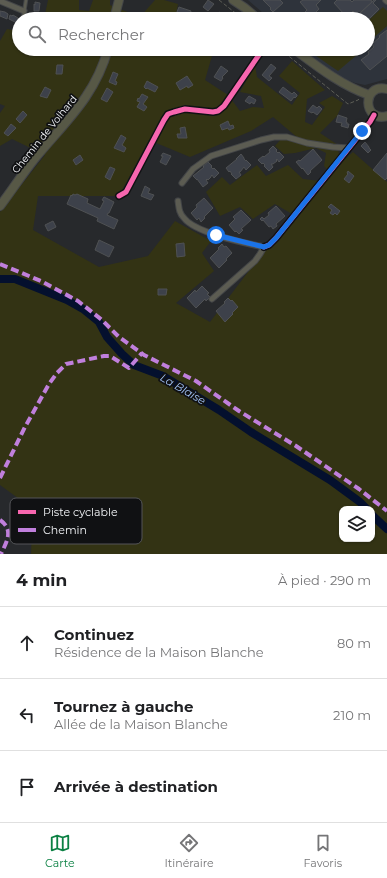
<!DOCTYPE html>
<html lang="fr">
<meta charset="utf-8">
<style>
body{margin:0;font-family:Montserrat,sans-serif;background:#f2f2f2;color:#202124}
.controls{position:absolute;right:12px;bottom:12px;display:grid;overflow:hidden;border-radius:8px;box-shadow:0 1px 3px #0004}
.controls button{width:36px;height:36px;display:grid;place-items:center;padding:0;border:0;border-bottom:1px solid #e0e0e0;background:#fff;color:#202124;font:20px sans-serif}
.stop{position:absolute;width:12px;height:12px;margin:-9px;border:3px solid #1a73e8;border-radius:50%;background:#fff}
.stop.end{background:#1a73e8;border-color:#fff;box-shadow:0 1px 4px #0008}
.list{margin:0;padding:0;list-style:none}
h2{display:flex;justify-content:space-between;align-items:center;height:52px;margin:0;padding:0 16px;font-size:17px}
h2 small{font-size:13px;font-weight:400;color:#757577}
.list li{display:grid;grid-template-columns:26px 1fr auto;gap:12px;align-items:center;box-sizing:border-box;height:72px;padding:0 16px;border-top:1px solid #e0e0e0}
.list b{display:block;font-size:15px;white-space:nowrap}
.list p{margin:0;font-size:13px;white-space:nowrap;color:#757577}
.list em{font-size:13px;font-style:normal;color:#757577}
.icon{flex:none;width:22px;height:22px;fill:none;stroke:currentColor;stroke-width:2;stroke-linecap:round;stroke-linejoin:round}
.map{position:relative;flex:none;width:387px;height:554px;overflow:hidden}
.search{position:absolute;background:#fff;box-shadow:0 1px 3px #0004;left:12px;right:12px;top:12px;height:44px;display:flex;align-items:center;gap:10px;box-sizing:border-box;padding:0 14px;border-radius:22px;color:#757577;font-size:15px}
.sheet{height:268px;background:#fff}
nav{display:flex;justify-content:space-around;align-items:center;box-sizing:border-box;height:56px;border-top:1px solid #e0e0e0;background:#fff;font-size:11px;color:#757577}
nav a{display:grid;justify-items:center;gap:2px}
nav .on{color:#0b8043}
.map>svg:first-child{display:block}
.built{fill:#2e333b}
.green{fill:#333314;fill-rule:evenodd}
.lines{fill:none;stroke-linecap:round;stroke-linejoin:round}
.river{stroke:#04102e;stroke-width:8}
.building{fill:#3d414a;stroke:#4f5153}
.service-casing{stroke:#444648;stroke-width:4.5}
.minor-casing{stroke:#444648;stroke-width:7}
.tertiary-casing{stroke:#444648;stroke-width:8}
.primary-casing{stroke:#444648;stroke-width:10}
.path{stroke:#5d5e56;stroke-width:1;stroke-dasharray:4 2;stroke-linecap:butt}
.service{stroke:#5c5c52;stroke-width:2.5}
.minor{stroke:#5c5c52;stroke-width:5}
.tertiary{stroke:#5c5c52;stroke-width:6}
.primary{stroke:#575846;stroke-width:8}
.quiet{stroke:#c07fdc;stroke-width:4;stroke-dasharray:8 4;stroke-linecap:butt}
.cycleway-casing{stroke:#101113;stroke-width:8}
.cycleway{stroke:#f766af;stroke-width:5}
.route{stroke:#1a73e8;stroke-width:5}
.labels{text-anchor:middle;stroke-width:3.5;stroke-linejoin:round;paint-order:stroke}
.street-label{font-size:10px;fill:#f3f5f8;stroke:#101113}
.water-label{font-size:11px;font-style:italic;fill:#a1c2f5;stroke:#101113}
.key{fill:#101113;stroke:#545558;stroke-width:1}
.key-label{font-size:11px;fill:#f3f5f8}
</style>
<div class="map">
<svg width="387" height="554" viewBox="0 0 387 554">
<rect width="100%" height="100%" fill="#27292c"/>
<path class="built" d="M 248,0 L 387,0 L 387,79 L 365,85 L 355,83 L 335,75 L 301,49 L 368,49 L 368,19 L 270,19 Z"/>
<g class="green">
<path d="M 48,0 L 79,0 L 79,10 L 89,11 L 93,0 L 110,0 L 110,5 L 140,17 L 155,0 L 164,0 L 178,4 L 175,19 L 44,19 Z"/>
<path d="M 383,7 L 387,11 L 387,26 L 372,39 L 368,45 L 368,21 Z"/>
<path d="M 7,29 L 19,31 L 19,49 L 214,49 L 205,80 L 228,95 L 240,111 L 253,107 L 264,108 L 261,96 L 240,92 L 255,65 L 257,77 L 292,105 L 300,93 L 279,76 L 292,61 L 325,90 L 307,99 L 305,122 L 312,125 L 325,107 L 319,103 L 332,96 L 343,103 L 337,116 L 320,133 L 338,145 L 339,157 L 328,171 L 324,166 L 326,153 L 316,148 L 295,153 L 284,154 L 275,146 L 281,139 L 297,142 L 298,138 L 273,117 L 251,131 L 190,157 L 149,140 L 119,196 L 38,196 L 33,230 L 99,267 L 148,256 L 175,221 L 211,241 L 202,253 L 214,271 L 176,303 L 210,322 L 292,214 L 275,204 L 253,219 L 240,207 L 220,216 L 206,192 L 222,177 L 230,185 L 257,165 L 266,176 L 288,165 L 303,179 L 320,181 L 353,152 L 387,182 L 387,554 L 31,554 L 33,509 L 0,485 L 0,212 L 45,155 L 12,139 L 0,146 L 0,113 L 5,106 L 0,104 L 0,41 ZM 342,509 L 372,509 L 372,539 L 342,539 Z"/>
<path d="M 306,49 L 364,49 L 338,71 Z"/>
</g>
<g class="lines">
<g class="river">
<path d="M 0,279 L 15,279 L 67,300 L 83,309 L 99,322 L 107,337 L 122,354 L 134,365 L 163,376 L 219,410 L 251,432 L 330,480 L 360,502 L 367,509"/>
<path d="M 372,515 L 387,529"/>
</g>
</g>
<g class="building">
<path d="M 208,0 L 214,4 L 208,11 L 203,7 Z"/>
<path d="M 263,0 L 280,0 L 283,3 L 273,12 L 270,9 L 271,8 Z"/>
<path d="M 303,0 L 321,0 L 316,5 L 319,9 L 309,19 L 294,19 L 300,14 L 301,16 L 307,10 L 300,2 Z"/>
<path d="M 337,0 L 350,0 L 352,2 L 354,0 L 371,0 L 372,2 L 357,16 L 353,11 L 352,12 L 356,16 L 353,18 L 349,14 L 348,16 L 345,13 L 344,14 L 334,3 Z"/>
<path d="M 374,0 L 376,0 L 373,3 L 379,9 L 368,20 L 368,19 L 360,19 L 357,16 Z"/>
<path d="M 35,2 L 40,3 L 39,11 L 34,11 L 34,4 L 35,5 Z"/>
<path d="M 179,7 L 191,11 L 189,17 L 177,12 Z"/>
<path d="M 0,11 L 5,12 L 8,14 L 7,19 L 0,16 Z"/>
<path d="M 219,12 L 226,16 L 226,15 L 228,17 L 227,19 L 220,19 L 216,17 Z"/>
<path d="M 10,15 L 12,16 L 13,15 L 18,18 L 17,23 L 9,19 Z"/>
<path d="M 387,30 L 387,56 L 370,70 L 361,60 L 369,54 L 368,52 L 374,47 L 372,44 L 380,37 L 379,36 Z"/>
<path d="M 271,64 L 276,68 L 269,76 L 272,78 L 269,81 L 262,75 Z"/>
<path d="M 57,65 L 63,65 L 62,74 L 56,74 Z"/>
<path d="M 221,66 L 228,71 L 222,77 L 223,78 L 221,81 L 214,77 Z"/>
<path d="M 113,72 L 118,74 L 115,81 L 117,82 L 116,85 L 109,82 Z"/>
<path d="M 187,76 L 193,85 L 188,88 L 187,86 L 180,90 L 176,83 Z"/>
<path d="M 147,81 L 158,87 L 155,92 L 147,88 L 146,89 L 144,87 Z"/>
<path d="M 45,87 L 51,90 L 47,98 L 40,96 Z"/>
<path d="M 283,87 L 292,94 L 294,92 L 297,95 L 297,96 L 295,98 L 294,97 L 291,101 L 279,92 Z"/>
<path d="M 107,88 L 113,92 L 107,102 L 101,99 Z"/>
<path d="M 142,94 L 148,97 L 143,104 L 147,107 L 144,111 L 137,107 L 140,102 L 137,101 L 138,98 L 139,99 Z"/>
<path d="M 249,96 L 256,100 L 254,104 L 251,102 L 250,104 L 245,101 Z"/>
<path d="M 313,105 L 317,108 L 319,106 L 322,109 L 317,115 L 313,112 L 312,113 L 308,111 Z"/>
<path d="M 23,111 L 27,115 L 20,123 L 16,119 Z"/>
<path d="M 338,115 L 347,118 L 346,122 L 347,122 L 347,124 L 349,124 L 348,128 L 341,126 L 342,123 L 336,122 Z"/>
<path d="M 228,121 L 230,126 L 233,125 L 234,128 L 229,130 L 228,128 L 222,130 L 220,125 Z"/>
<path d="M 11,124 L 16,128 L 8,136 L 4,133 Z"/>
<path d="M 185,127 L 187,138 L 178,138 L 177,134 L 181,134 L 180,128 Z"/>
<path d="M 121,135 L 126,138 L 122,145 L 126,148 L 124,152 L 114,148 Z"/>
<path d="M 365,142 L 369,147 L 369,148 L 371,150 L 368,153 L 361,146 Z"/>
<path d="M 273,146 L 277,150 L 276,151 L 278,153 L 279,152 L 284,157 L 279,162 L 277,159 L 276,160 L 277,161 L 273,164 L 271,164 L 273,167 L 269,171 L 264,166 L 265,165 L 263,163 L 262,164 L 258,160 L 263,156 L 264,157 L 270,152 L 269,150 Z"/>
<path d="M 313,149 L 322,160 L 310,171 L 311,172 L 308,175 L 304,170 L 303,168 L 302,169 L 296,162 L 299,160 L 300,161 Z"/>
<path d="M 163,153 L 171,156 L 166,165 L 160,162 L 163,156 L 161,156 Z"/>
<path d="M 387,153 L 387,178 L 385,180 L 373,170 Z"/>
<path d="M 241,154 L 244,158 L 244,159 L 246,161 L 246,160 L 251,165 L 246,170 L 244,167 L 240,172 L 239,172 L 241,175 L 236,179 L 231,174 L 232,174 L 230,171 L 229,172 L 226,168 L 237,159 L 236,159 Z"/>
<path d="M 80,155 L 83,160 L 76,165 L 73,160 Z"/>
<path d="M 208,162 L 212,166 L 211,167 L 213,169 L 214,168 L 219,173 L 214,178 L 212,175 L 211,176 L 211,177 L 208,180 L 207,179 L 206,180 L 208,183 L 203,187 L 197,179 L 197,180 L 193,176 L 204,167 L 203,166 Z"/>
<path d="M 110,167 L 115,169 L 110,180 L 105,177 Z"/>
<path d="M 348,171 L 354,176 L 349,183 L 344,179 L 348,174 L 347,173 Z"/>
<path d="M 145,186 L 150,189 L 148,193 L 154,195 L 151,200 L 141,196 Z"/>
<path d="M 73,194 L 75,195 L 77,194 L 88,199 L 87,203 L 100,209 L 104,201 L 102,200 L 104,197 L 114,202 L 109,213 L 108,213 L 107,215 L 118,220 L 114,229 L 97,221 L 98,218 L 67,204 L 71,195 L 72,196 Z"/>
<path d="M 204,198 L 213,208 L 204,217 L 205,218 L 201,222 L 199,218 L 197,220 L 191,213 L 197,207 L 196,205 Z"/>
<path d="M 331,204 L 340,211 L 337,215 L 335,213 L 333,215 L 330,213 L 332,210 L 328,207 Z"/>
<path d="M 276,206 L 285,216 L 276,224 L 277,226 L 273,229 L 271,226 L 269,227 L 263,220 L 262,221 L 260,219 L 262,217 L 264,219 L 269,215 L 268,213 Z"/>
<path d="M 241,210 L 251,220 L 241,229 L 243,230 L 239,234 L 236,231 L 235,232 L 229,225 L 235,219 L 233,217 Z"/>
<path d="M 53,221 L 56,227 L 48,231 L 45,225 Z"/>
<path d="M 99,240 L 114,247 L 109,257 L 95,250 Z"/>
<path d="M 184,243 L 185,256 L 177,257 L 176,244 Z"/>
<path d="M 222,244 L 224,247 L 226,246 L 232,253 L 226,259 L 227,260 L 219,268 L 210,258 L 219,249 L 218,248 Z"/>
<path d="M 202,286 L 209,293 L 207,294 L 210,297 L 206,301 L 205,299 L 196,308 L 187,298 L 195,290 L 196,292 Z"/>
<path d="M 158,289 L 167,289 L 166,295 L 158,295 Z"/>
<path d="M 228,298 L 231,301 L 232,300 L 238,307 L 232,313 L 233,314 L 225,322 L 216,311 L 225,303 L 224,302 Z"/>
</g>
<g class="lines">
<defs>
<path id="service" d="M 23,19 L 26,0"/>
<g id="minor">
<path d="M 0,1 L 24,11"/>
<path d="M 182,183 L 193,169 L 211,156 L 261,140 L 274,137 L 287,137 L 307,143 L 333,147 L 349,148"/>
<path d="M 119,196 L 126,192 L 164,120 L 168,114 L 174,112 L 185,109 L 213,112 L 218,111 L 224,106 L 263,49"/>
<path d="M 178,201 C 179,208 179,213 184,218 C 195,233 245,243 264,247"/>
<path d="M 264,247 L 269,245 L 276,238 L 370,122 L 374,115"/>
<path d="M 212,299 L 255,261 L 260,254 L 264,247"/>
</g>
<path id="tertiary" d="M 386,0 L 387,1"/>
<g id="primary">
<path d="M 233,0 L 245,8 L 258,19"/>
<path d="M 114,19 L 119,0"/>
<path d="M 294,49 C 318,67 341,85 369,95"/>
<path d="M 387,89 C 361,83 363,123 387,116"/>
<path d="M 0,206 C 12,190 23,173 36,157 C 66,121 95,96 108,49"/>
</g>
</defs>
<use href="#service" class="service-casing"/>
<use href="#minor" class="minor-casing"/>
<use href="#tertiary" class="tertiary-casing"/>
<use href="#primary" class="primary-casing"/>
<g class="path">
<path d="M 219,0 L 243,19"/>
<path d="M 280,49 L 348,104 L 358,100 L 359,99"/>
</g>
<use href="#service" class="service"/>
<use href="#minor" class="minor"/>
<use href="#tertiary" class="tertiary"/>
<use href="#primary" class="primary"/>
<g class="quiet">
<path d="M 0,264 L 41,281 L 78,301 L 102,320 L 119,337 L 144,355 L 196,381 L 239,411 L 296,446 L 359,489 L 387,511"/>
<path d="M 0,478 L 25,427 L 49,384 L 57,373 L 66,364 L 104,356 L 110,356 L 129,368 L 142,353"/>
<path d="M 0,520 C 14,530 7,541 1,554"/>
</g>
<defs>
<g id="cycleway">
<path d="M 119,196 L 126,192 L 164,120 L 168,114 L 174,112 L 185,109 L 213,112 L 218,111 L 224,106 L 263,49"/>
<path d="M 264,247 L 269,245 L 276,238 L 370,122 L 374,115"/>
</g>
</defs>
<use href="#cycleway" class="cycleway-casing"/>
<use href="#cycleway" class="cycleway"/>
</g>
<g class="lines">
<path class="route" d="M 216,235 L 264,247 L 269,245 L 276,238 L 362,131"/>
</g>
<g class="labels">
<g class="street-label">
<text transform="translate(44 134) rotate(-51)" y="4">Chemin de Volhard</text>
</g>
<g class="water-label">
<text transform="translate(183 389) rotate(30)" y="4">La Blaise</text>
</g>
</g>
<rect x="10" y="498" width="132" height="46" rx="6" class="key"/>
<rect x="18" y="510" width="18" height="4" fill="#f766af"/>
<rect x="18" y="528" width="18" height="4" fill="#c07fdc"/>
<g class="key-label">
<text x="43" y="516">Piste cyclable</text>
<text x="43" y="534">Chemin</text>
</g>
</svg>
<div class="controls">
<button><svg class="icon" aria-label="layers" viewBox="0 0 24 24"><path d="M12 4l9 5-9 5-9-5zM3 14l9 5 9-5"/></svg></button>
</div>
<div class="stop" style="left:216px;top:235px"></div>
<div class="stop end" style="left:362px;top:131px"></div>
<div class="search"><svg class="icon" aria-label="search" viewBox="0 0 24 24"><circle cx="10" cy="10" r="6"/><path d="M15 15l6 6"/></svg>Rechercher</div>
</div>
<section class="sheet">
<h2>4 min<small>À pied · 290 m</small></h2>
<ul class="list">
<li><svg class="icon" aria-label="ahead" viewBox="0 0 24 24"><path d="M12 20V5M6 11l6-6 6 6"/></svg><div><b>Continuez</b><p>Résidence de la Maison Blanche</p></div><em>80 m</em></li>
<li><svg class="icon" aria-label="left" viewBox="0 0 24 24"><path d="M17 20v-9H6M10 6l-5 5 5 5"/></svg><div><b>Tournez à gauche</b><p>Allée de la Maison Blanche</p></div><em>210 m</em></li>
<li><svg class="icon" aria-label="arrive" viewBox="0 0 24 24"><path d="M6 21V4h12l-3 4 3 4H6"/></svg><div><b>Arrivée à destination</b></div></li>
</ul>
</section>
<nav>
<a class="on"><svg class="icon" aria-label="map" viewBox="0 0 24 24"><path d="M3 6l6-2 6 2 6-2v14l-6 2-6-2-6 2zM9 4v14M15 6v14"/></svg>Carte</a>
<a><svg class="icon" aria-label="directions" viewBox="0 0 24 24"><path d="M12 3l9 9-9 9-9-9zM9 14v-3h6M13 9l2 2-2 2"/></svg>Itinéraire</a>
<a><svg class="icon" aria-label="saved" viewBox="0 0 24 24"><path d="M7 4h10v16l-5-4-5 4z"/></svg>Favoris</a>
</nav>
